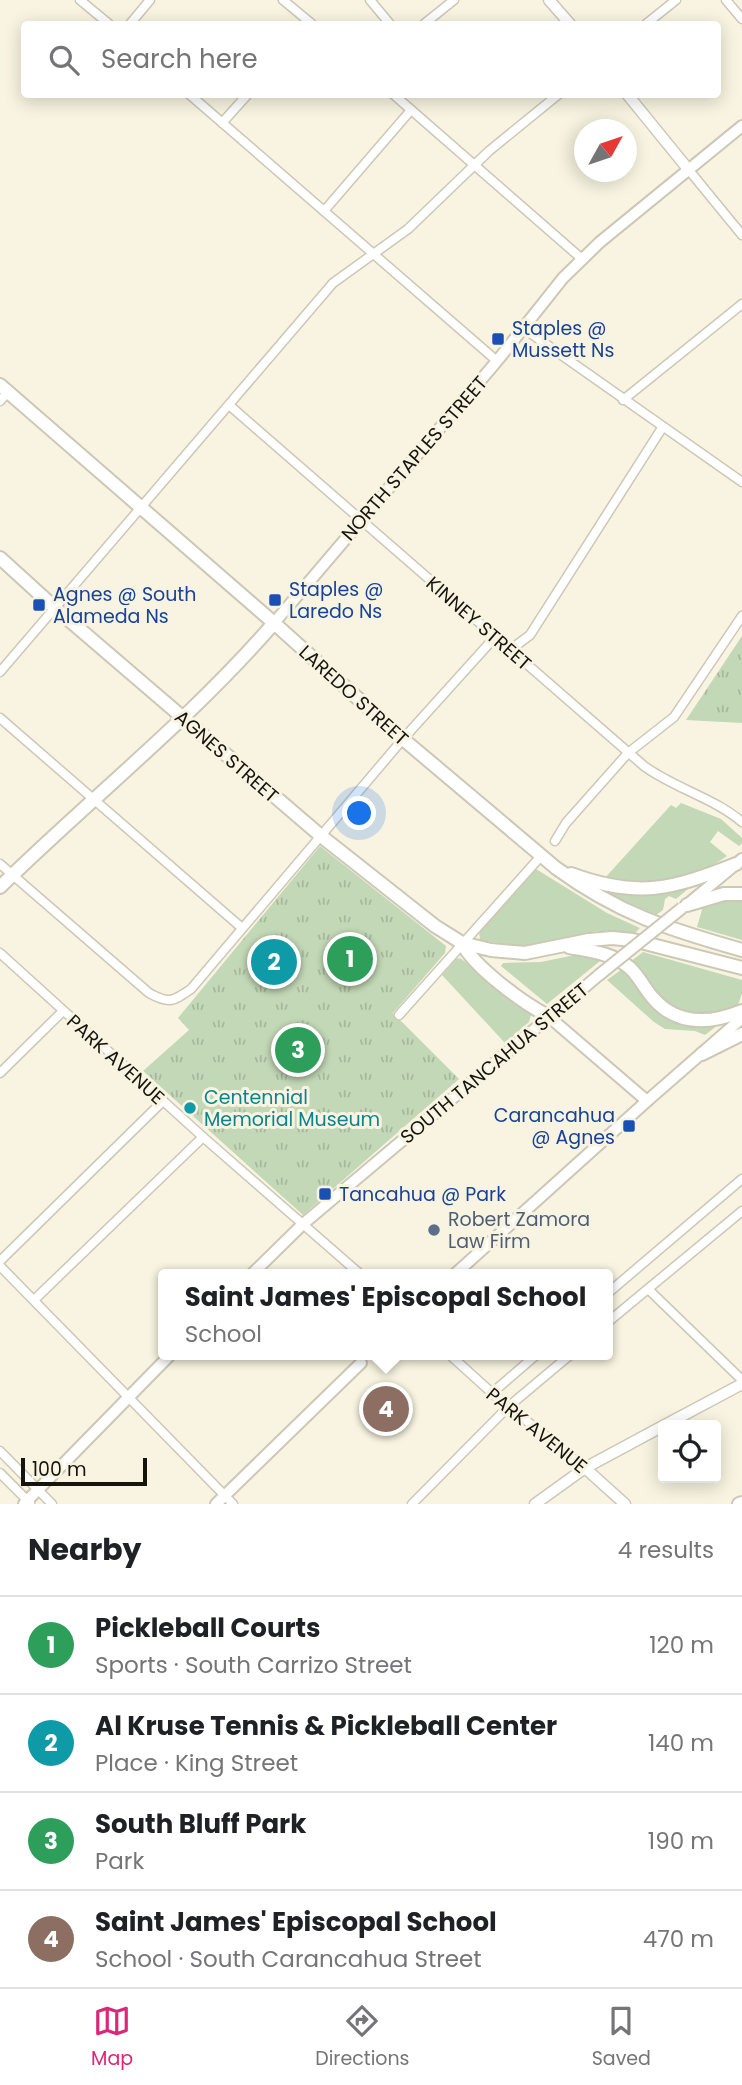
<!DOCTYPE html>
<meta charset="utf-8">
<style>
body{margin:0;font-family:Poppins,sans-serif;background:#f6f6f6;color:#202124}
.controls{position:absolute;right:21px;bottom:21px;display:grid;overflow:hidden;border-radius:7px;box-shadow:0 4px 18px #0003}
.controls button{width:63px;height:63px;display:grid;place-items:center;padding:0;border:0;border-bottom:2px solid #e0e0e0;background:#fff;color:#202124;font:35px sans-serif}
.compass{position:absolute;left:574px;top:119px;width:63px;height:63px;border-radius:50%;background:#fff;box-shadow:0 4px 18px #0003;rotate:50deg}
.scale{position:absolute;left:21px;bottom:18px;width:126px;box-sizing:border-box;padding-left:7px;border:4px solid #15140d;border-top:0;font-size:19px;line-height:24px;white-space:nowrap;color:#15140d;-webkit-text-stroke:5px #f8f4e1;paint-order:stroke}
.you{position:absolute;left:360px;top:814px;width:24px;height:24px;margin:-18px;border:5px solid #fff;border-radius:50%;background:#1a73e8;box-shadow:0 0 0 10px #1a73e833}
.badge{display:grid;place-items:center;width:46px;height:46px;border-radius:50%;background:#db2777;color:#fff;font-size:23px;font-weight:700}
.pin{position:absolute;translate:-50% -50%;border:4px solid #fff;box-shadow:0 2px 7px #0006}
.popup{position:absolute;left:158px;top:1269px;width:455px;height:91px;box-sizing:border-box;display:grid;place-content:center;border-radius:7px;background:#fff;filter:drop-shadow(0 2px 5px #0005);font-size:23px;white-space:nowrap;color:#757577}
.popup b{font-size:26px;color:#202124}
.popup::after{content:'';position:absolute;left:50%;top:100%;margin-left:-14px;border:14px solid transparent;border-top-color:#fff}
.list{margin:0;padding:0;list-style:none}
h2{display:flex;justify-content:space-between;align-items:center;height:91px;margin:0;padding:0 28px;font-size:30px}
h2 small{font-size:23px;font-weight:400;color:#757577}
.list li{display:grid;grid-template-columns:46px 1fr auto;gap:21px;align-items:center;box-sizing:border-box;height:98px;padding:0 28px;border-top:2px solid #e0e0e0}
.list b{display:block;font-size:26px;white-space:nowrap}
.list p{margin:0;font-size:23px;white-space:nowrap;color:#757577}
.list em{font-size:23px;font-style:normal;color:#757577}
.icon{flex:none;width:38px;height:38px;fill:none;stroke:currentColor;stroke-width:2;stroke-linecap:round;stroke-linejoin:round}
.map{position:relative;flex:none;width:742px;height:1504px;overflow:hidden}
.search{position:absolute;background:#fff;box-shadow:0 4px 18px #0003;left:21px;right:21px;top:21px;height:77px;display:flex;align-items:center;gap:18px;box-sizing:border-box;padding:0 24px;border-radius:7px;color:#757577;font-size:26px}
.sheet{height:483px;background:#fff}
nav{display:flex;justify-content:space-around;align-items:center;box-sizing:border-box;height:98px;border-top:2px solid #e0e0e0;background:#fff;font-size:19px;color:#757577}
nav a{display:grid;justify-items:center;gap:4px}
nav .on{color:#db2777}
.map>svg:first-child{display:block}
.grass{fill:#c2d8b6}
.park{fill:url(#park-tufts)}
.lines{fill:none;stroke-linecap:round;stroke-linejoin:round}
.minor-casing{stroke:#ccc8b5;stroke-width:11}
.tertiary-casing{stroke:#ccc8b5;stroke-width:13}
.secondary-casing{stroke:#ccc8b5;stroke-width:14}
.primary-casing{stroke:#ccc8b5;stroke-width:16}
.minor{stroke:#fff;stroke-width:8}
.tertiary{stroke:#fff;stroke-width:10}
.secondary{stroke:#fff;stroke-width:10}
.primary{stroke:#fff;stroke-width:12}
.secondary-bridge-casing{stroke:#ccc8b5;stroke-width:14;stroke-linecap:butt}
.secondary-bridge{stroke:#fff;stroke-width:10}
.transit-dot{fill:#1a4fb4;stroke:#f8f4e1;stroke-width:2.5}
.culture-dot{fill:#0f9aa8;stroke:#f8f4e1;stroke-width:2.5}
.service-dot{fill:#5c6f8a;stroke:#f8f4e1;stroke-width:2.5}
.labels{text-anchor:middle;stroke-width:6;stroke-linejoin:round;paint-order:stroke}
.transit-label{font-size:19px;fill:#164399;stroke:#f8f4e1;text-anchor:start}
.street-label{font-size:19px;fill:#15140d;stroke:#f8f4e1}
.culture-label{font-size:19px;fill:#0d838f;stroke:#f8f4e1;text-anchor:start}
.service-label{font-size:19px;fill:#4e5e75;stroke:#f8f4e1;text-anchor:start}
</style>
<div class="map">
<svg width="742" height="1504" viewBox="0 0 742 1504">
<defs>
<pattern id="park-tufts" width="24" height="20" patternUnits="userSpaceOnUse" patternTransform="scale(1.75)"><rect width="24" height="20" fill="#c2d8b6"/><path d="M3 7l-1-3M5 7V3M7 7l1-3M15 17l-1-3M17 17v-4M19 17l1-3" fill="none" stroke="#a6b89b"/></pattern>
</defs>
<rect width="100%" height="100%" fill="#f8f4e1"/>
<g class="grass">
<path d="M 681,803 L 721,819 L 742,838 L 742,843 L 739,846 L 718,831 L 710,842 L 727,856 C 704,872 677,882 649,884 C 634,885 618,881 604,879 L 671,805 L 676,808 Z"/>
<path d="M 536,869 L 607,913 L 640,928 L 635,933 L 596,931 L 539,945 L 517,946 L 480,940 L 479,930 Z"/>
<path d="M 687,887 L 688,889 L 676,899 L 669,896 L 665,899 L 663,910 L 656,915 L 605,892 L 607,889 Z"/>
<path d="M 742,897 L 742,940 L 697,927 L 702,910 L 700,906 L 707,902 Z"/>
<path d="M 643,952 L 742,980 L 742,993 L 738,1005 C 681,1033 664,1002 630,962 Z"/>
<path d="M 580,954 L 605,957 L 547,1004 L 501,966 L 503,963 L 541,962 Z"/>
<path d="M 460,958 L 529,1010 L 531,1015 L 529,1022 L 505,1043 L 442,975 L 456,959 Z"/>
<path d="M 625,967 L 658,1008 L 716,1022 L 718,1025 L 705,1035 L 695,1031 L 665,1029 L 654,1022 L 607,980 Z"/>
</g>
<g class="park">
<path d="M 742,636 L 742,723 L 686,720 Z"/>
<path d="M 320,846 L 446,946 L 445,953 L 393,1013 L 459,1079 L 303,1215 L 143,1071 L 189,1030 L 178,1018 Z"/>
</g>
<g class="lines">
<defs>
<g id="minor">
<path d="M 80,0 L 109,24"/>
<path d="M 283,0 L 312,24"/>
<path d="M 370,0 L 390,24"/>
<path d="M 726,0 L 742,19"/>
<path d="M 130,24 L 150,0"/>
<path d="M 424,24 L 454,0"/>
<path d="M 646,24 L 676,0"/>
<path d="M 189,94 L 497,361"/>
<path d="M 393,94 L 582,259"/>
<path d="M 222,123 L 248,94"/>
<path d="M 688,169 L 742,235"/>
<path d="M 324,211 L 411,110"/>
<path d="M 523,328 L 742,482"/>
<path d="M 623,400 L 742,304"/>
<path d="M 0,401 L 8,392"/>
<path d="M 229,405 L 644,766 C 674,788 714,798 742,822"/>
<path d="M 510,650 L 530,635 L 662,428"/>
<path d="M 0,672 L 333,283 L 408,229 L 489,151 L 559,94"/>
<path d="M 0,718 L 242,928"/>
<path d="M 555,841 L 566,823 L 628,753 L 674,717 L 742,616"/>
<path d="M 0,864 L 149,993 C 169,1004 172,1002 191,989 L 403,739 L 495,637"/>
<path d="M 0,953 L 203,1137 L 360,1274"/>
<path d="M 399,1015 L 541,856"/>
<path d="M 0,1073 L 63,1011"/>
<path d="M 0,1261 L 163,1101"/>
<path d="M 0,1266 L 233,1504"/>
<path d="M 648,1289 L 742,1380"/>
<path d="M 608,1293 L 742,1179"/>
<path d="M 34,1300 L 203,1137"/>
<path d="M 608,1322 L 742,1211"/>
<path d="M 450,1355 L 492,1393 L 585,1468"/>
<path d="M 492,1393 L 536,1355"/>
<path d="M 0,1451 L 52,1504"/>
<path d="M 0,1473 L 30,1503"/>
<path d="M 412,1504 L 508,1407 L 570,1355"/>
</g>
<g id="tertiary">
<path d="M 549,0 L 570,24"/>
<path d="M 627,94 L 688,169"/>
<path d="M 665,1425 L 742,1384"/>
<path d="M 585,1468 L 625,1504"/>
<path d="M 535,1504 L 585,1468 L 663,1426"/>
</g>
<g id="secondary">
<path d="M 274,623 L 497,361 L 563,278 L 600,242 L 742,126"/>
<path d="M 688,904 L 742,859"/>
<path d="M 548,1016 L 647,1101"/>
<path d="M 252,1274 L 303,1224 L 599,975"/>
<path d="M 455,1274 L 647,1101 L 742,1018"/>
<path d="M 24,1504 L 170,1355"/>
<path d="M 216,1504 L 361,1363"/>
</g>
<g id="primary">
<path d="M 0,385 L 274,623 L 403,739 L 556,868 C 619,914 668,929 742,950"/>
<path d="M 0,558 L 55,608 L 321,836 L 435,926 L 462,943 L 491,950 L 525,953 L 589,940 L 612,938 L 633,940 L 742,968"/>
<path d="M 571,874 C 639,899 672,889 736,864"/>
<path d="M 0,887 C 91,798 191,719 274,623"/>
<path d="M 687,905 L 724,894 L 742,894"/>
<path d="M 462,943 C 474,967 523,1003 548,1016"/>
<path d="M 569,947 C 590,951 613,953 630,968 C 639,976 644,988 653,998 C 677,1026 710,1024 742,1011"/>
<path d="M 702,1054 L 742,1034"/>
<path d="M 739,1504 L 742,1503"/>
</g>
</defs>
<use href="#minor" class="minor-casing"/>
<use href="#tertiary" class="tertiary-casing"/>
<use href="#secondary" class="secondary-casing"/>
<use href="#primary" class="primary-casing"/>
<use href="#minor" class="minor"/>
<use href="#tertiary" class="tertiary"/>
<use href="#secondary" class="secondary"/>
<use href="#primary" class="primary"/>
<defs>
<path id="secondary-bridge" d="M 599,975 L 682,908"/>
</defs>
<use href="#secondary-bridge" class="secondary-bridge-casing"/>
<use href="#secondary-bridge" class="secondary-bridge"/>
</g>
<g class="transit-dot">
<rect x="491" y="332" width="14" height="14" rx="3.5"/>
<rect x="268" y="593" width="14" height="14" rx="3.5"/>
<rect x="32" y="598" width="14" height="14" rx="3.5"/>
<rect x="622" y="1119" width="14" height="14" rx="3.5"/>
<rect x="318" y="1187" width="14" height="14" rx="3.5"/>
</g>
<circle class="culture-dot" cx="190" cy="1108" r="7"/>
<circle class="service-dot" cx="434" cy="1230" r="7"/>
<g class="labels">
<g class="transit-label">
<text x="512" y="335">Staples @<tspan x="512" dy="22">Mussett Ns</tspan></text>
<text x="289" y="596">Staples @<tspan x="289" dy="22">Laredo Ns</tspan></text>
<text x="53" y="601">Agnes @ South<tspan x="53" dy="22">Alameda Ns</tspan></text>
<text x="615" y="1122" text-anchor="end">Carancahua<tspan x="615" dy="22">@ Agnes</tspan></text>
<text x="339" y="1201">Tancahua @ Park</text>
</g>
<g class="street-label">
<text transform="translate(414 458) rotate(-49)" y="7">NORTH STAPLES STREET</text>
<text transform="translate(479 623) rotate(41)" y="7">KINNEY STREET</text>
<text transform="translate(354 695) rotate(42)" y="7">LAREDO STREET</text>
<text transform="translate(227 756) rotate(41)" y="7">AGNES STREET</text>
<text transform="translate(116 1059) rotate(42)" y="7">PARK AVENUE</text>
<text transform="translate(494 1063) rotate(-40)" y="7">SOUTH TANCAHUA STREET</text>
<text transform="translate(537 1430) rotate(39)" y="7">PARK AVENUE</text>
</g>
<g class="culture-label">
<text x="204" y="1104">Centennial<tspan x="204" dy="22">Memorial Museum</tspan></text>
</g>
<g class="service-label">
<text x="448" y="1226">Robert Zamora<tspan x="448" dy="22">Law Firm</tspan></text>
</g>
</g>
</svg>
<div class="controls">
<button><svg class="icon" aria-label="locate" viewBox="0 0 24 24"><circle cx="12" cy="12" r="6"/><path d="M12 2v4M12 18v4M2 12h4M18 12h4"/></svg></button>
</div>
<svg class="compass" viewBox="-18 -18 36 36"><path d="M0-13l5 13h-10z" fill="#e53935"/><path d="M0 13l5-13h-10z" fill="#757577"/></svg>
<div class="scale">100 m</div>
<div class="you"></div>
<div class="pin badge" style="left:350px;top:959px;background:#2e9e5b">1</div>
<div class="pin badge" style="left:274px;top:962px;background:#0f9aa8">2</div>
<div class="pin badge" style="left:298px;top:1050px;background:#2e9e5b">3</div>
<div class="pin badge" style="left:386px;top:1409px;background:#8d6e63">4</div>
<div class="popup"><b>Saint James' Episcopal School</b>School</div>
<div class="search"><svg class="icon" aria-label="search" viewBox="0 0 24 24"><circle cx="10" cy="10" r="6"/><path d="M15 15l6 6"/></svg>Search here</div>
</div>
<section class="sheet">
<h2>Nearby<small>4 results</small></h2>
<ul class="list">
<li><span class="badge" style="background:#2e9e5b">1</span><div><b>Pickleball Courts</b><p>Sports · South Carrizo Street</p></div><em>120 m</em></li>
<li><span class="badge" style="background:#0f9aa8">2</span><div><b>Al Kruse Tennis &amp; Pickleball Center</b><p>Place · King Street</p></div><em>140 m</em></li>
<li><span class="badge" style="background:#2e9e5b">3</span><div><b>South Bluff Park</b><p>Park</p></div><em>190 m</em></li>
<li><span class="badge" style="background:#8d6e63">4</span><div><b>Saint James' Episcopal School</b><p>School · South Carancahua Street</p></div><em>470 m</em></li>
</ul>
</section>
<nav>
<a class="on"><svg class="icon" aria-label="map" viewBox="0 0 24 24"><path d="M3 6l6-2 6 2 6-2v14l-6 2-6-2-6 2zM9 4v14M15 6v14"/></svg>Map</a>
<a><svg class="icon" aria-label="directions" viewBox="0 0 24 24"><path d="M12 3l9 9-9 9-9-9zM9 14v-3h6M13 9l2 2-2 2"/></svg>Directions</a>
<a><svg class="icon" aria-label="saved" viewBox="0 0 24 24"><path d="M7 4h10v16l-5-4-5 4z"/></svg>Saved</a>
</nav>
